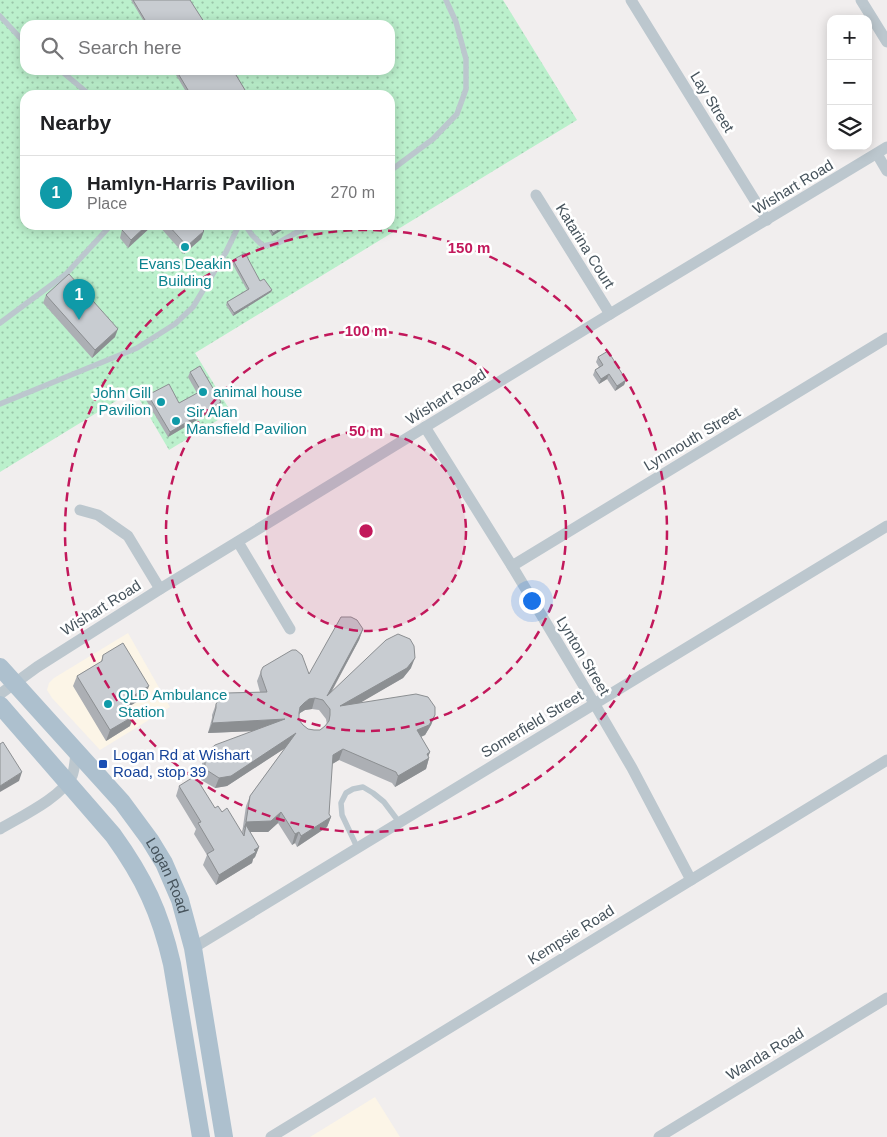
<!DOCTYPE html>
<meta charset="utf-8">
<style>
body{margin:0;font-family:Helvetica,sans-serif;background:#f2f2f2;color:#202124}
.controls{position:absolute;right:15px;top:15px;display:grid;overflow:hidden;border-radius:10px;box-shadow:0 2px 12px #0003}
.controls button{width:45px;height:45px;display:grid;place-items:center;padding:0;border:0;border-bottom:1px solid #e0e0e0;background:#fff;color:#202124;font:25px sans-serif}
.you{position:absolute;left:531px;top:600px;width:18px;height:18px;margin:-12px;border:4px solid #fff;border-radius:50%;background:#1a73e8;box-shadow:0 0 0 8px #1a73e833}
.badge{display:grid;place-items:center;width:32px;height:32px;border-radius:50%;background:#db2777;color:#fff;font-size:16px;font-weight:700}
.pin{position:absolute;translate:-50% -41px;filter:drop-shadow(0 1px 2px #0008)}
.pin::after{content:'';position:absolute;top:26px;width:18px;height:15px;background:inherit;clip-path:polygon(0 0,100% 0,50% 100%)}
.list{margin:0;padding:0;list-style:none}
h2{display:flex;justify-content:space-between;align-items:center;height:65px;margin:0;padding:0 20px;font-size:21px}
h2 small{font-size:16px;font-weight:400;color:#757577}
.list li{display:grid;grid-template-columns:32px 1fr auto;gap:15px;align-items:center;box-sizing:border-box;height:75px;padding:0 20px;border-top:1px solid #e0e0e0}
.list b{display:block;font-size:19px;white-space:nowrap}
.list p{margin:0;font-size:16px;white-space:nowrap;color:#757577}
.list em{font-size:16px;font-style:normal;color:#757577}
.icon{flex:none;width:28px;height:28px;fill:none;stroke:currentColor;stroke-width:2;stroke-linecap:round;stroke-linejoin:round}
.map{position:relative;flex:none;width:887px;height:1137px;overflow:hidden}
.search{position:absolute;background:#fff;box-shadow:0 2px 12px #0003;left:20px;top:20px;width:375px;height:55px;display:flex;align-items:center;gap:12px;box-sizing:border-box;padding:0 18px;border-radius:15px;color:#757577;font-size:19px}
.panel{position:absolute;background:#fff;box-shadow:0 2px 12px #0003;left:20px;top:90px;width:375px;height:140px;border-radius:15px}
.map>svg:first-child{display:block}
.commercial{fill:#fcf5e7}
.park{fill:url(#park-dots);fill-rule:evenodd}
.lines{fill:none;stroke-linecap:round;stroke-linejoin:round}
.service{stroke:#bcc7ce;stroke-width:5.5}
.minor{stroke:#bcc7ce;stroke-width:11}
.primary{stroke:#adc0ce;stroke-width:18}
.wall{fill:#acafb4;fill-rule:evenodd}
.shaded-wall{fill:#8c8f92}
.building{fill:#c8ccd1;stroke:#8c8f92;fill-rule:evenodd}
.ring{fill:none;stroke:#c2185b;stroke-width:2.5;stroke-dasharray:9 6}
.culture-dot{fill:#0f9aa8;stroke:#fff;stroke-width:2}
.transit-dot{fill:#1a4fb4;stroke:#fff;stroke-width:2}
.labels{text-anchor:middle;stroke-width:5;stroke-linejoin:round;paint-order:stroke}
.street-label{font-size:15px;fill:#46535c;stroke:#fff}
.culture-label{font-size:15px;fill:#0d838f;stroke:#fff;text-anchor:start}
.transit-label{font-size:15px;fill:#164399;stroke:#fff;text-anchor:start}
.centre{fill:#c2185b;stroke:#fff;stroke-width:2.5}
.ring-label{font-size:15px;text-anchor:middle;font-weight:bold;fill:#c2185b;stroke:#fff;stroke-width:5;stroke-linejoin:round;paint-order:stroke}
</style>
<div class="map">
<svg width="887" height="1137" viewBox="0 0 887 1137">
<defs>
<pattern id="park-dots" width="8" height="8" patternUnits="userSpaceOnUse" patternTransform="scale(1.25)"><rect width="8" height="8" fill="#bbf0cc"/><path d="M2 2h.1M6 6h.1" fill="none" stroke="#9ac5a9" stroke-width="1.8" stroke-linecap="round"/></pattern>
</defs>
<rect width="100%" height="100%" fill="#f1eeee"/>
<g class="commercial">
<path d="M 128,633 L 170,707 L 100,750 L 52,698 L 47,690 L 49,683 L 54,678 Z"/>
<path d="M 375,1097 L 400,1137 L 310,1137 Z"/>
</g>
<path class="park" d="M 0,0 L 503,0 L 577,120 L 195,353 L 231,412 L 169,450 L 134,390 L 0,472 ZM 25,25 L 390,25 L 390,70 L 25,70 ZM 25,95 L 390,95 L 390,225 L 25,225 Z"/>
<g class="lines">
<g class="service">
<path d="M 0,16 L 25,43"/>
<path d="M 60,70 L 90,95"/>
<path d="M 390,171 L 433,139 L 457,114 L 466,89 L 466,59 L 456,22 L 446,0"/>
<path d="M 245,225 L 252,235 L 263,246 L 278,243 L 310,225"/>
<path d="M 0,323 L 66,274 L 111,225"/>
<path d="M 0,404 L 137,348 L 175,324 L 193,307 L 226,252 L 239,225"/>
<path d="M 357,847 L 342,815 L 341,803 L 346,793 L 353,789 L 363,787 L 373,793 L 384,802 L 399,822"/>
</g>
<g class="minor">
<path d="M 631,0 L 767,220"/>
<path d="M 861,0 L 887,42"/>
<path d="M 877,154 L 887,171"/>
<path d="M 536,195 L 610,314"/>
<path d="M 425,427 L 512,566 L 594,703 L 632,768 L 691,880"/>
<path d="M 80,510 L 98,515 L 128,536 L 160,589"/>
<path d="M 238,542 L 290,629"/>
<path d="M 512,566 L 887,338"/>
<path d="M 0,694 L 37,667 L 160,589 L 610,314 L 887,147"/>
<path d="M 0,829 C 20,817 62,797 72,776 C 75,768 75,760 76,752"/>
<path d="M 193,948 L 887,526"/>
<path d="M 271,1137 L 887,760"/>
<path d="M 659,1137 L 887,998"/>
</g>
<g class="primary">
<path id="s1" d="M 0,667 L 122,802 L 150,840 L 164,863 L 180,900 L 193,948 L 224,1137"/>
<path d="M 0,705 L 113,835 C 144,878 160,912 172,964 L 201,1137"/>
</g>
</g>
<g class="wall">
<path d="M 131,0 L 190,0 L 206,25 L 146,25 Z"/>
<path d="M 173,70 L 233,70 L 248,95 L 188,95 Z"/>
<path d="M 25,115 L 25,123 L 22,119 L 23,116 Z"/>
<path d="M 128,225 L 153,225 L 128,248 L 120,238 L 122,230 Z"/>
<path d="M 158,225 L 198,225 L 204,231 L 201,239 L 184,254 Z"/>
<path d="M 266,225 L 285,225 L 285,228 L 272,236 Z"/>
<path d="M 233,260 L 272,290 L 271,292 L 233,316 L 226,305 L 227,302 L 247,290 L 232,263 Z"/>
<path d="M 46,295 L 115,337 L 92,358 L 43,303 Z"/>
<path d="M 598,357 L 626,380 L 624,385 L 615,391 L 607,379 L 599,384 L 593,375 L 595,370 L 599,367 L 596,362 Z"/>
<path d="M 190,372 L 219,407 L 168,437 L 146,400 L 148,395 L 179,403 L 197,393 L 188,377 Z"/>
<path d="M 363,629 L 359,640 L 331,693 L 411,668 L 403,678 L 359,703 L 435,715 L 431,725 L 425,735 L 421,737 L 430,752 L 428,757 L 429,758 L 426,769 L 395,787 L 392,783 L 339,760 L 332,764 L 329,814 L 331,817 L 327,827 L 297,847 L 295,843 L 292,845 L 278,823 L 268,832 L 250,832 L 259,847 L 255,857 L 253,859 L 252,863 L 216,885 L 203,865 L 207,855 L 194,834 L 196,829 L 176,796 L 179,786 L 222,812 L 242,833 L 246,806 L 250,796 L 285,748 L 227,786 L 215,788 L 201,780 L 202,764 L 205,754 L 253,731 L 208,733 L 212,718 L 212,715 L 216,704 L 226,695 L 227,693 L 260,692 L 258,685 L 257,681 L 261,671 L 309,674 ZM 312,709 L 319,710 L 326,719 L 327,725 L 320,730 L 314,730 L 308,729 L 303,725 L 299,720 L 299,715 L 300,713 L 305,710 Z"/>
<path d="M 103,655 L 145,697 L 128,707 L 130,726 L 106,741 L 73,686 L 77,676 L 101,662 Z"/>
</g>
<g class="shaded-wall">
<path d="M 147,225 L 153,225 L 128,248 L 131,240 Z"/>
<path d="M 286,226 L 285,228 L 272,236 L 273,233 Z"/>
<path d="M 204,231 L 201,239 L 184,254 L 187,246 Z"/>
<path d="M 272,290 L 271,292 L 233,316 L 234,313 Z"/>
<path d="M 118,329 L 115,337 L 92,358 L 95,350 Z"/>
<path d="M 609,374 L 607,379 L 599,384 L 601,379 Z"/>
<path d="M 626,380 L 624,385 L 615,391 L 617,386 Z"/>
<path d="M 221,402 L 219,407 L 168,437 L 170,432 Z"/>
<path d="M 363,629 L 359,640 L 325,703 L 327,696 Z"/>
<path d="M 415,658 L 411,668 L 403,678 L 336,717 L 340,706 Z"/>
<path d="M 149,686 L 145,697 L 121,711 L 125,701 Z"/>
<path d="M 315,698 L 312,709 L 305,710 L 300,713 L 296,718 L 300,707 L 304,703 L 309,699 Z"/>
<path d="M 435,715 L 431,725 L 425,735 L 413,740 L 417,730 Z"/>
<path d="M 134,716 L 130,726 L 106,741 L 110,730 Z"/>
<path d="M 285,719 L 281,730 L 208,733 L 212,723 Z"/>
<path d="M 296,733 L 293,743 L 227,786 L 215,788 L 219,778 Z"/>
<path d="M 343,749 L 339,760 L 329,766 L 333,755 Z"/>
<path d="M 430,752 L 427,759 L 429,758 L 426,769 L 395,787 L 398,776 Z"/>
<path d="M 22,772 L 19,781 L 0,792 L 0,786 Z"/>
<path d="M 281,812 L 278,823 L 268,832 L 244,832 L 246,825 L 242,832 L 246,822 Z"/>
<path d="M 331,817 L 327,827 L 297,847 L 301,836 Z"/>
<path d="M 299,832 L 295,843 L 292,845 L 295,834 Z"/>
<path d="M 259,847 L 255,857 L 253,859 L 252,863 L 216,885 L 219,875 Z"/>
</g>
<g class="building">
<path d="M 133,0 L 190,0 L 206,25 L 148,25 Z"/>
<path d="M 176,70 L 233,70 L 248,95 L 191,95 Z"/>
<path d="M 128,225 L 147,225 L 131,240 L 122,230 Z"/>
<path d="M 168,225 L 198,225 L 204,231 L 187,246 Z"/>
<path d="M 268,225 L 285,225 L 286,226 L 273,233 Z"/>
<path d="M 245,253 L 260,281 L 264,279 L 272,290 L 234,313 L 227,302 L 249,289 L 233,260 Z"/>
<path d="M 69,274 L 118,329 L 95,350 L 46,295 Z"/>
<path d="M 608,351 L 626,380 L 617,386 L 609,374 L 601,379 L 595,370 L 603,365 L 598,357 Z"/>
<path d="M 200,366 L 221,402 L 170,432 L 148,395 L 169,384 L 179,403 L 201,391 L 190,372 Z"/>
<path d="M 341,617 L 351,617 L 357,620 L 363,629 L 327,696 L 386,640 L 398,634 L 410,639 L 414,646 L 415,658 L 407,668 L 340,706 L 416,694 L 428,697 L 435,707 L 435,715 L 429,725 L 417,730 L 430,752 L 427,754 L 429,758 L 398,776 L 396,772 L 343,749 L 333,755 L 329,814 L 331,817 L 301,836 L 299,832 L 295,834 L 281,812 L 271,821 L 246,822 L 250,796 L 296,733 L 231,776 L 219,778 L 205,769 L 205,754 L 215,745 L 285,719 L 212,723 L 216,708 L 216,704 L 220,698 L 227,695 L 227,693 L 267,692 L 261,675 L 261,671 L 263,667 L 292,650 L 296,650 L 302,655 L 309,674 ZM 315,698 L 323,700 L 326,704 L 330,709 L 330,715 L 329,721 L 325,726 L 320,730 L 314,730 L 308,729 L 303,725 L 299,720 L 299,713 L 300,707 L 304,703 L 309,699 Z"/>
<path d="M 123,643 L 149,686 L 125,701 L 134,716 L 110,730 L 77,676 L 102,661 L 103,655 Z"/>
<path d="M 3,742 L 22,772 L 0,786 L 0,744 Z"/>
<path d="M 195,776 L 215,808 L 218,806 L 222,812 L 227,808 L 244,836 L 246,825 L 259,847 L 254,850 L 256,852 L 219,875 L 207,854 L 214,850 L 198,823 L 201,822 L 179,786 Z"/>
</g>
<circle cx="366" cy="531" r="100" fill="#c2185b" fill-opacity=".12"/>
<g class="ring">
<circle cx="366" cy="531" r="100"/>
<circle cx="366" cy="531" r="200"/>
<circle cx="366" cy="531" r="301"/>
</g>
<g class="culture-dot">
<circle cx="185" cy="247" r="5"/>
<circle cx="203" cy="392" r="5"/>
<circle cx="161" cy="402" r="5"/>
<circle cx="176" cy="421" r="5"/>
<circle cx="108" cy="704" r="5"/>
</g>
<rect class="transit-dot" x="98" y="759" width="10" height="10" rx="2.5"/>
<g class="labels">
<g class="street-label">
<text transform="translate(712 102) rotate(58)" y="5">Lay Street</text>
<text transform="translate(793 187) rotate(-31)" y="5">Wishart Road</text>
<text transform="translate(585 246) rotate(58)" y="5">Katarina Court</text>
<text transform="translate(446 397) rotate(-32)" y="5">Wishart Road</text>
<text transform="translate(692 439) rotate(-31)" y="5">Lynmouth Street</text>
<text transform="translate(101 608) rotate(-32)" y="5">Wishart Road</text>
<text transform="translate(583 656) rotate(59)" y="5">Lynton Street</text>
<text transform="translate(532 724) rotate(-31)" y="5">Somerfield Street</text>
<text dy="5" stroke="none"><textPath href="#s1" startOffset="269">Logan Road</textPath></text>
<text transform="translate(571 935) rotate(-32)" y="5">Kempsie Road</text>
<text transform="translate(765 1054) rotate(-31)" y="5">Wanda Road</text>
</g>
<g class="culture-label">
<text x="185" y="269" text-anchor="middle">Evans Deakin<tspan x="185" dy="17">Building</tspan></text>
<text x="213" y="397">animal house</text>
<text x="151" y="398" text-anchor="end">John Gill<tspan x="151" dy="17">Pavilion</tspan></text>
<text x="186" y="417">Sir Alan<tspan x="186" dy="17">Mansfield Pavilion</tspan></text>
<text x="118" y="700">QLD Ambulance<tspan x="118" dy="17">Station</tspan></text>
</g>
<g class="transit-label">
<text x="113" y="760">Logan Rd at Wishart<tspan x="113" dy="17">Road, stop 39</tspan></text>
</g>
</g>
<circle cx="366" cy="531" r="8" class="centre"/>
<g class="ring-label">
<text x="469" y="253">150 m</text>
<text x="366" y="336">100 m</text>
<text x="366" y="436">50 m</text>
</g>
</svg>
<div class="controls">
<button>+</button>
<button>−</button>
<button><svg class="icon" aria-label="layers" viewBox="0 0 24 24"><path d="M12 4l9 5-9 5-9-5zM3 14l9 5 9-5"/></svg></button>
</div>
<div class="you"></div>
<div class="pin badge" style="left:79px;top:320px;background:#0f9aa8">1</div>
<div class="search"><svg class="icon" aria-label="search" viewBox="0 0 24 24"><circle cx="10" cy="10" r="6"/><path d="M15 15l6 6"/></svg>Search here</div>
<section class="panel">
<h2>Nearby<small></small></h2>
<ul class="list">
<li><span class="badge" style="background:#0f9aa8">1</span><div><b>Hamlyn-Harris Pavilion</b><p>Place</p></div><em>270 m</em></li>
</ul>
</section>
</div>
